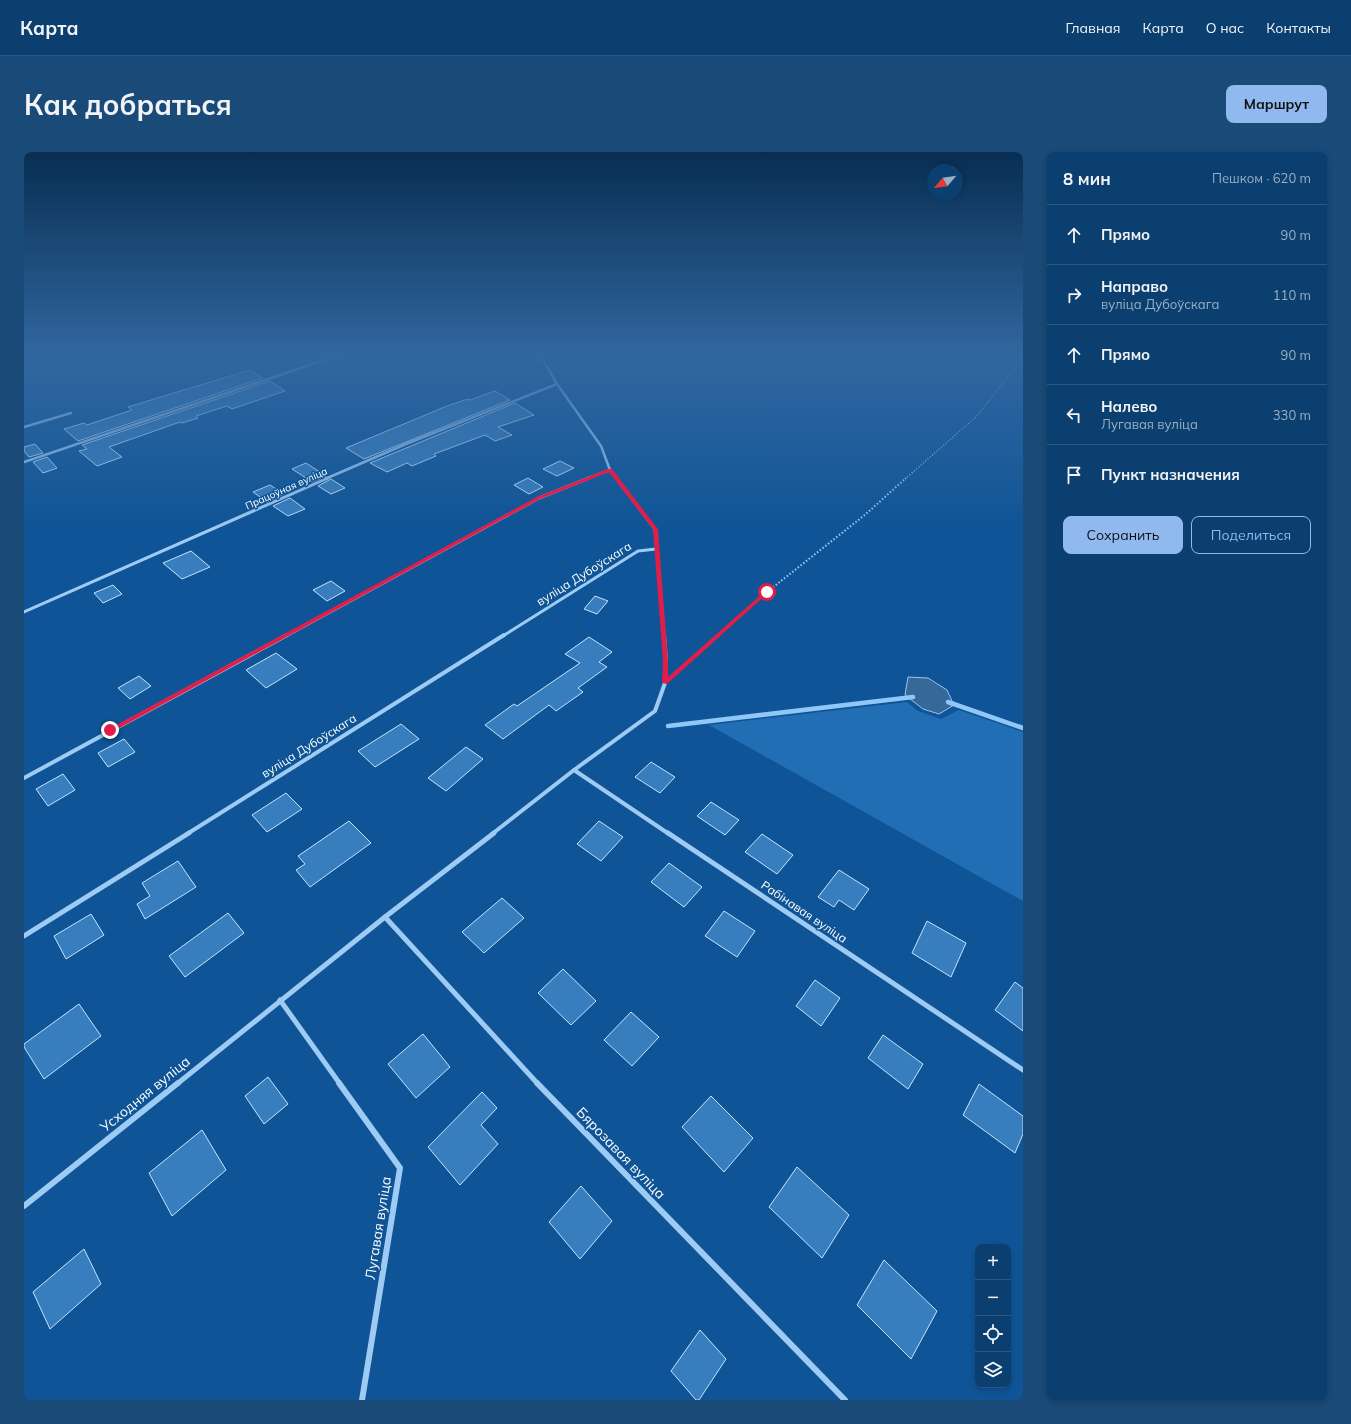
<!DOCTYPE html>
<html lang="ru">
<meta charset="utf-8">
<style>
body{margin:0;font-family:Mulish,sans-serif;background:#194a78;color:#f1f3f6}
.controls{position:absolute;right:12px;bottom:12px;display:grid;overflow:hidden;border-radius:8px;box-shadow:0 2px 6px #0003}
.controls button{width:36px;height:36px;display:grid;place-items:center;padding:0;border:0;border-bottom:1px solid #2b5883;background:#0b3f70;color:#f1f3f6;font:20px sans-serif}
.compass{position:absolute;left:903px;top:12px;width:36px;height:36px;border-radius:50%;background:#0b3f70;box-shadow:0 2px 6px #0003;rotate:241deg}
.stop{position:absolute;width:12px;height:12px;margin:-9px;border:3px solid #e11d48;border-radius:50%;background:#fff}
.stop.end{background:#e11d48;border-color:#fff;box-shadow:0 1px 4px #0008}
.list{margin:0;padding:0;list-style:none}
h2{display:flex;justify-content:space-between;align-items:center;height:52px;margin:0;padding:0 16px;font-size:17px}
h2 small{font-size:13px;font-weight:400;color:#9aafc3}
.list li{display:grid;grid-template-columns:26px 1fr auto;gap:12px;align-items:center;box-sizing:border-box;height:60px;padding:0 16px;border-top:1px solid #2b5883}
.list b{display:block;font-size:15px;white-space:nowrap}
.list p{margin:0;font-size:13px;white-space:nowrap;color:#9aafc3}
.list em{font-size:13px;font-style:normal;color:#9aafc3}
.actions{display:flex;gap:8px;padding:12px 16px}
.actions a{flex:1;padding:9px 0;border:1px solid #90b9f0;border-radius:8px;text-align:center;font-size:14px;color:#90b9f0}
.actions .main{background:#90b9f0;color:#111}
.icon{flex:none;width:22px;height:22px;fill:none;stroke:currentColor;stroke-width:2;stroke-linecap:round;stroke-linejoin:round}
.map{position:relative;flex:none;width:999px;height:1248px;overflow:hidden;border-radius:8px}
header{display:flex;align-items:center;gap:24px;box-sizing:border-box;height:56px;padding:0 20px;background:#0b3f70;border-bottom:1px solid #2b5883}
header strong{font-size:19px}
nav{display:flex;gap:22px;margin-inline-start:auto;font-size:14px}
.intro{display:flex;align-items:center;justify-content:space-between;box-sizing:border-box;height:96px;padding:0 24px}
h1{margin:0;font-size:28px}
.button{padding:10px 18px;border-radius:8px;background:#90b9f0;color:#111;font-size:14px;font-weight:700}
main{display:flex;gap:24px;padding:0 24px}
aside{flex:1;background:#0b3f70;border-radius:8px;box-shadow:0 2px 6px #0003}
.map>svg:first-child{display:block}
.green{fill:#226eb5}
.water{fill:#366898;stroke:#8fc7f8}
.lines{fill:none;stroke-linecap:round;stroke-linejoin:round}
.stream{stroke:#8fc7f8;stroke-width:4.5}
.building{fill:#387ebe;stroke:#c6e3fe}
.path-far2{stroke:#9ecbf4;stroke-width:1.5;stroke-dasharray:1 2;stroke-linecap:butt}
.path-far1{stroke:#9ecbf4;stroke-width:2;stroke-dasharray:1.5 2;stroke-linecap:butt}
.path{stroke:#9ecbf4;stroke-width:2.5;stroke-dasharray:2 3;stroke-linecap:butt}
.minor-far4{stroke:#9ecbf4;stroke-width:2.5}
.minor-far3{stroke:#9ecbf4;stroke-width:3}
.minor-far2{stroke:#9ecbf4;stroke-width:4}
.minor-far1{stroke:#9ecbf4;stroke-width:5}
.minor{stroke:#9ecbf4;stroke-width:6}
.route{fill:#e11d48}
.labels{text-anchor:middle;stroke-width:3;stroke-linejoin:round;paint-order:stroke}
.far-street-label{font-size:10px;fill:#fff;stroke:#0f5496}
.street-label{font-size:12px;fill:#fff;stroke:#0f5496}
.near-street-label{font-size:14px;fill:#fff;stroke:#0f5496}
</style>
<header>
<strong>Карта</strong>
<nav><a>Главная</a><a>Карта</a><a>О нас</a><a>Контакты</a></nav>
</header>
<div class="intro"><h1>Как добраться</h1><a class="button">Маршрут</a></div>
<main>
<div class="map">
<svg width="999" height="1248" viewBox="0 0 999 1248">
<rect width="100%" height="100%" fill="#0f5496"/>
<path class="green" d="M 883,550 L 894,559 L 917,567 L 935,558 L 999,580 L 999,749 L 685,573 Z"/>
<path class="water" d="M 884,525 L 904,526 L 923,538 L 930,553 L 915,562 L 899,557 L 881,543 Z"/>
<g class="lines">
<g class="stream">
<path d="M 924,550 L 999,576"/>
<path d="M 644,574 L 889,545"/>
</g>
</g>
<g class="building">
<path d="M 226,218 L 239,226 L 54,289 L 40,277 L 60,271 L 63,273 L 108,258 L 104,255 Z"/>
<path d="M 246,229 L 261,239 L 208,257 L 203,254 L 172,264 L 174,266 L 158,271 L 156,270 L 85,295 L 98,305 L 73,314 L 55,299 L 63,297 L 58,293 Z"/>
<path d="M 471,239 L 486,248 L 340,307 L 322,296 L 423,254 L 444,247 L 446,248 Z"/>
<path d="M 491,251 L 510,263 L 474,275 L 488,283 L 471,289 L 461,283 L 410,302 L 412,304 L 388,314 L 383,311 L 363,320 L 346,311 Z"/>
<path d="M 11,292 L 19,301 L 5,305 L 0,299 L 0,295 Z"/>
<path d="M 23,305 L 33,316 L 19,321 L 9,310 Z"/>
<path d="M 536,309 L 550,316 L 533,324 L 519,317 Z"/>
<path d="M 282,311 L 302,324 L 288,330 L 268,317 Z"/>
<path d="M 504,326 L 519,335 L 505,342 L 490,333 Z"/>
<path d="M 307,327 L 321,336 L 307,342 L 294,334 Z"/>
<path d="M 246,333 L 260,342 L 243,350 L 229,340 Z"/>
<path d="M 266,346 L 281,357 L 264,364 L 249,354 Z"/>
<path d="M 167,399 L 186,415 L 158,427 L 139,411 Z"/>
<path d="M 307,429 L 321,439 L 303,449 L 289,438 Z"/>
<path d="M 89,433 L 98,442 L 79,451 L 70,441 Z"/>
<path d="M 571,444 L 584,449 L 573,462 L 560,457 Z"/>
<path d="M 565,485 L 588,500 L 575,510 L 583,515 L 554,536 L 559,540 L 532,559 L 525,553 L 479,587 L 461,573 L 490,552 L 493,554 L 556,511 L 541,502 Z"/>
<path d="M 252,501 L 273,517 L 242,536 L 222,518 Z"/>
<path d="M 115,524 L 127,534 L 106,547 L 94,536 Z"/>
<path d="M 377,572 L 395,587 L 351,615 L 334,599 Z"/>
<path d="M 100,587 L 111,600 L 84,615 L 74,601 Z"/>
<path d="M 442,595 L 459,607 L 422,639 L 404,626 Z"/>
<path d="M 627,610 L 651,625 L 636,641 L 611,625 Z"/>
<path d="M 39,622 L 51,638 L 24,654 L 12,637 Z"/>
<path d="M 262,641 L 278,657 L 243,680 L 228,663 Z"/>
<path d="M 687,650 L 715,668 L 701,683 L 673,664 Z"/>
<path d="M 325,669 L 347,691 L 286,735 L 272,718 L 281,712 L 274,704 Z"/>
<path d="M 575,669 L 599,685 L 577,709 L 553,692 Z"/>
<path d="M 738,682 L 769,703 L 753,722 L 721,700 Z"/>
<path d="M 154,709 L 172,735 L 121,767 L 113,752 L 126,744 L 118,731 Z"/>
<path d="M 645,711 L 678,735 L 660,755 L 627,730 Z"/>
<path d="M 815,718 L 845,737 L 830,758 L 815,748 L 810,755 L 794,745 Z"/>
<path d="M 478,746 L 500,766 L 460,801 L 438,780 Z"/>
<path d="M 700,759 L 731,779 L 713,805 L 681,784 Z"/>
<path d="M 204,761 L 220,781 L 161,825 L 145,804 Z"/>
<path d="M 67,762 L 80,783 L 42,807 L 30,784 Z"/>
<path d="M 903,769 L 942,791 L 927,825 L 888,801 Z"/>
<path d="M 539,817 L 572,849 L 547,873 L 514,841 Z"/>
<path d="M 791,828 L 816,846 L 797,874 L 772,854 Z"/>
<path d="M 991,830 L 999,836 L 999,879 L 971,858 Z"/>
<path d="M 55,852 L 77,884 L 20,927 L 0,895 L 0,892 Z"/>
<path d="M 607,860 L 635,885 L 608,914 L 580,888 Z"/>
<path d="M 399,882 L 426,915 L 392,946 L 364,912 Z"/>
<path d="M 859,883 L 899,912 L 884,937 L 844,906 Z"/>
<path d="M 244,925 L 264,952 L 240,972 L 221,944 Z"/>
<path d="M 955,932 L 999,964 L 999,982 L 991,1001 L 939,963 Z"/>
<path d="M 458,940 L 473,956 L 457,973 L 474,992 L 436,1033 L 404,995 Z"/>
<path d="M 687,944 L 729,986 L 700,1020 L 658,975 Z"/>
<path d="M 178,978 L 202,1018 L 148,1064 L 125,1021 Z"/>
<path d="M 773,1015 L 825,1063 L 798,1106 L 745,1055 Z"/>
<path d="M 557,1034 L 588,1069 L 556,1107 L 525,1070 Z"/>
<path d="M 60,1097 L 77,1132 L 26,1177 L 9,1140 Z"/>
<path d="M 860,1108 L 913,1159 L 887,1207 L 833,1153 Z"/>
<path d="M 676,1178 L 702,1207 L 675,1248 L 672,1248 L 647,1219 Z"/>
</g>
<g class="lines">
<path class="path-far2" d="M 881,327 L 952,265 L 999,205"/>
<path class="path-far1" d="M 694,484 L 743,440 L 842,362 L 882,326"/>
<path class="path" d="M 651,522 L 695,483"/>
<g class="minor-far4">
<path d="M 516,203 L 533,232 L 577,294 L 586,318 L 593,327"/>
<path d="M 0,275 L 47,261"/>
<path d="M 0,310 L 315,203"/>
<path d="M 301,327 L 382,292 L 533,232"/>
<path d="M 562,327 L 586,318"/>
</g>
<g class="minor-far3">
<path d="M 592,326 L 631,377 L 640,484"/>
<path d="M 0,460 L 304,326"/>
<path d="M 262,484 L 515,346 L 565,326"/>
<path d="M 479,484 L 614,399 L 632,397"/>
</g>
<g class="minor-far2">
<path d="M 550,618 L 645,682"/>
<path d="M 0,626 L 263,483"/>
<path d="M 163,682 L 480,483"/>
<path d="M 468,682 L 550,618 L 631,559 L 641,531 L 642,509 L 640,483"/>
</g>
<g class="minor-far1">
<path d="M 644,681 L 999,918"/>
<path d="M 361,765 L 514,932"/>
<path d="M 0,784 L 165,681"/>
<path d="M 256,848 L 316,932"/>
<path d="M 153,932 L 361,765 L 470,681"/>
</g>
<g class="minor">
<path d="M 315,931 L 376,1016 L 338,1248"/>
<path d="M 513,931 L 821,1248"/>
<path d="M 0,1054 L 154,931"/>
</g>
</g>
<linearGradient id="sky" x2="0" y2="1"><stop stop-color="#082e52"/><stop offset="0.54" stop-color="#3167a0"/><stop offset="1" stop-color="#3167a0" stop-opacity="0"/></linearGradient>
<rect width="999" height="378" fill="url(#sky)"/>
<path class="route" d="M 584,317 L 588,317 L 634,377 L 644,509 L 644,525 L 741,439 L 745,440 L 643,532 L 638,531 L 639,509 L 629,377 L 585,320 L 516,347 L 88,580 L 84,580 L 83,578 L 513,345 Z"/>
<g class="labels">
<g class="far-street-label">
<text transform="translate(262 336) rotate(-24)" y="4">Працоўная вуліца</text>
</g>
<g class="street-label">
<text transform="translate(560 422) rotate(-32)" y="4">вуліца Дубоўскага</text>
<text transform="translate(285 594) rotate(-32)" y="4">вуліца Дубоўскага</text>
<text transform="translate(780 760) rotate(34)" y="4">Рабінавая вуліца</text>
</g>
<g class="near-street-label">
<text transform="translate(121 942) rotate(-39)" y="5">Усходняя вуліца</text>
<text transform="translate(597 1001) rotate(46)" y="5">Бярозавая вуліца</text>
<text transform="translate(354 1076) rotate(-81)" y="5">Лугавая вуліца</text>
</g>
</g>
</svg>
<div class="controls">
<button>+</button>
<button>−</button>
<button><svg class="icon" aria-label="locate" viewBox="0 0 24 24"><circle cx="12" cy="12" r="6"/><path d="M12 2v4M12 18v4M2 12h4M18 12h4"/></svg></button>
<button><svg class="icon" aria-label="layers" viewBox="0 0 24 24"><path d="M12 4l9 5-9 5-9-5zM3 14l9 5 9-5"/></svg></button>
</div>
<svg class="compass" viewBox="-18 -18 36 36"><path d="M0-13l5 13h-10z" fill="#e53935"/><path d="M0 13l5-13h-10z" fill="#9aafc3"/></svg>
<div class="stop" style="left:743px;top:440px"></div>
<div class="stop end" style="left:86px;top:578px"></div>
</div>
<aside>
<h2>8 мин<small>Пешком · 620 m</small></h2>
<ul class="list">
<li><svg class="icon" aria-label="ahead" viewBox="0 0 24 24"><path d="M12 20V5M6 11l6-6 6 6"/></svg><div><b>Прямо</b></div><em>90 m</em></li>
<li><svg class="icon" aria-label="right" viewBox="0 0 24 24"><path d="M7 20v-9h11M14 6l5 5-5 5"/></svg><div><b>Направо</b><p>вуліца Дубоўскага</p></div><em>110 m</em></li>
<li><svg class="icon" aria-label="ahead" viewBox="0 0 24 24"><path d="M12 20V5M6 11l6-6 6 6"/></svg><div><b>Прямо</b></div><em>90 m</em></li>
<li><svg class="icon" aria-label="left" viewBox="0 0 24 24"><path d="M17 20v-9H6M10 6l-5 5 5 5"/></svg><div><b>Налево</b><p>Лугавая вуліца</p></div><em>330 m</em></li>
<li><svg class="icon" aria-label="arrive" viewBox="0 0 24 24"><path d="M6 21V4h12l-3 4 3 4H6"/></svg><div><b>Пункт назначения</b></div></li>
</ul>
<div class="actions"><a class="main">Сохранить</a><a>Поделиться</a></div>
</aside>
</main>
